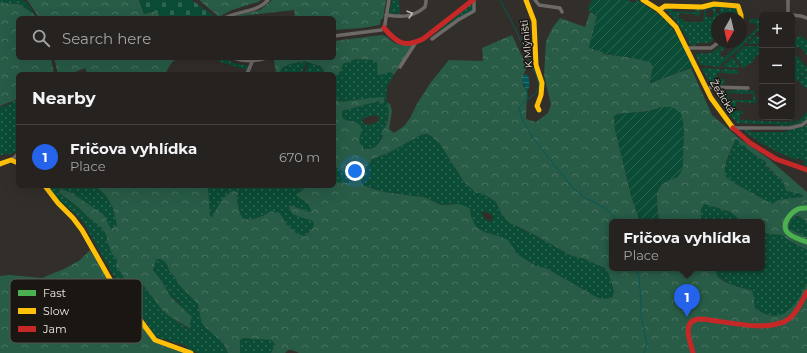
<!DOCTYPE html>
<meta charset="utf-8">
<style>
body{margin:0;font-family:Montserrat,sans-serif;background:#322f2d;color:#f1f3f6}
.controls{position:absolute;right:12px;top:12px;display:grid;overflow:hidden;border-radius:6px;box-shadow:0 4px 16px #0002}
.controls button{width:36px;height:36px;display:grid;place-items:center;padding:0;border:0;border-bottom:1px solid #423f3e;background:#262220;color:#f1f3f6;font:20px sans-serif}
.compass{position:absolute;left:711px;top:12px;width:36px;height:36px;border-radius:50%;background:#262220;box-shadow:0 4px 16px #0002;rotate:188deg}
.you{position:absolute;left:355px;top:171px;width:14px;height:14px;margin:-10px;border:3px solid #fff;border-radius:50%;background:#1a73e8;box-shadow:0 0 0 6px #1a73e833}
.badge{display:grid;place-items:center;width:26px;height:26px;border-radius:50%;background:#2563eb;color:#fff;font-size:13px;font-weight:700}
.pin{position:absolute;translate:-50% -33px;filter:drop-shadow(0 1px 2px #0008)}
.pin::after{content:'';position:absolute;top:21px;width:14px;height:12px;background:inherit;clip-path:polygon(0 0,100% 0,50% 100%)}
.popup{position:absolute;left:609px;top:219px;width:156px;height:52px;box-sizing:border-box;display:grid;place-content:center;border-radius:6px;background:#262220;filter:drop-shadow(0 1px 3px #0005);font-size:13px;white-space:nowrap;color:#a4a4a5}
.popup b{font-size:15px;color:#f1f3f6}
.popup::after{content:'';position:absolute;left:50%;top:100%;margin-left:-8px;border:8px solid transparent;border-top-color:#262220}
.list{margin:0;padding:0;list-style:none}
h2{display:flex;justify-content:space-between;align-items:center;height:52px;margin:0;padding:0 16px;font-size:17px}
h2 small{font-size:13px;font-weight:400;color:#a4a4a5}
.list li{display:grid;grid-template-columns:26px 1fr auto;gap:12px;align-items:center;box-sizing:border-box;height:64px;padding:0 16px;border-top:1px solid #423f3e}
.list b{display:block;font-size:15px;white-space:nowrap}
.list p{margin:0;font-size:13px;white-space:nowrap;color:#a4a4a5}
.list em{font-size:13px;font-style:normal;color:#a4a4a5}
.icon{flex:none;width:22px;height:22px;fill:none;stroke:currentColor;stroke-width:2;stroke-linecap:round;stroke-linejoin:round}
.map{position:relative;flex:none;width:807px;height:353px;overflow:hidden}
.search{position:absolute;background:#262220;box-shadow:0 4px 16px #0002;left:16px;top:16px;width:320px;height:44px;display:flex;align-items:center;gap:10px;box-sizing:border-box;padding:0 14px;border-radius:6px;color:#a4a4a5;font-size:15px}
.panel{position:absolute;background:#262220;box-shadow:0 4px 16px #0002;left:16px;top:72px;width:320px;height:116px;border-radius:6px}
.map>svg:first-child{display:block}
.grass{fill:url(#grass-dots);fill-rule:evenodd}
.forest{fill:url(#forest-crowns);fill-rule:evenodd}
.cemetery{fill:url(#cemetery-stones)}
.garden{fill:url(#garden-furrows)}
.water{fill:url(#water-rules)}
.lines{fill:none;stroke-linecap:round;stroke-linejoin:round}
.stream{stroke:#045858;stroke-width:1}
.street{stroke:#6c6967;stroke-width:3.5}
.fast{stroke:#4caf50;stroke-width:5}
.slow{stroke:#ffc107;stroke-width:5}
.jam{stroke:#c62828;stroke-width:5}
.oneway{stroke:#b9b5b1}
.labels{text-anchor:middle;stroke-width:3;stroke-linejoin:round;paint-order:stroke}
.street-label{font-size:10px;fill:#ede7e2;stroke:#1a1713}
.key{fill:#1a1713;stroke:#595551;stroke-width:1}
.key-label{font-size:11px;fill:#ede7e2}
</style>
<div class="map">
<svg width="807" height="353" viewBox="0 0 807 353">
<defs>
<pattern id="grass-dots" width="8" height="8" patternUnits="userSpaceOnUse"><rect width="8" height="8" fill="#0b4c36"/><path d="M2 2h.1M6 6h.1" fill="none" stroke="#2f6653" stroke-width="1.8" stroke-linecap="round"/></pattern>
<pattern id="forest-crowns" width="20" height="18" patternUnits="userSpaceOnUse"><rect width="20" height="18" fill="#285c47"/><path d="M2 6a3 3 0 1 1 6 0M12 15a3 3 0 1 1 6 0" fill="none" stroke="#487361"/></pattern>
<pattern id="cemetery-stones" width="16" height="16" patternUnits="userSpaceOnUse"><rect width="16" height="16" fill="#0b4c36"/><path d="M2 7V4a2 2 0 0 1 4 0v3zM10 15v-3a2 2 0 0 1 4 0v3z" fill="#2f6653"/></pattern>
<pattern id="garden-furrows" width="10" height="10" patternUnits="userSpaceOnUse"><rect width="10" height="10" fill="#0b4c36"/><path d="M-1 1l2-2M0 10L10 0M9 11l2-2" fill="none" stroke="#2f6653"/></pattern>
<pattern id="water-rules" width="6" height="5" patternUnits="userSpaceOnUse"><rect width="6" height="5" fill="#045858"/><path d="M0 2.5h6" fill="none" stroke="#297070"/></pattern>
</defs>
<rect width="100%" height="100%" fill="#322e2a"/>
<g class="grass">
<path d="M 0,0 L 22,0 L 27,3 L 35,15 L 19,4 L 2,3 L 0,2 Z"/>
<path d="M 392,0 L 399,0 L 400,15 L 398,15 L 398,12 L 397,11 L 396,14 L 389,13 Z"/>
<path d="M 472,3 L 473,4 L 473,10 L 441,31 L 439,29 Z"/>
<path d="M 718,6 L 718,8 L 716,8 L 717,14 L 720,14 L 720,8 L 719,8 L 720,6 L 725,7 L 725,8 L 730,9 L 731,7 L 735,8 L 737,11 L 738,15 L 735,15 L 736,18 L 730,15 L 728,18 L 717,18 L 717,38 L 709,43 L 697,43 L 695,46 L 691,45 C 682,30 678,21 665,9 L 672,8 L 672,11 L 695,12 L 695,9 L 699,9 L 700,11 L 699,16 L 696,16 L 695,14 L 679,13 L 679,19 L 684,19 L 684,22 L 703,22 L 704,11 L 705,9 L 710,7 L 710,9 L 706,9 L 706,17 L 713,17 L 713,9 L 711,9 L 711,7 Z"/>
<path d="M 751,19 L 762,19 L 762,30 L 759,30 L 719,67 L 701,65 L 695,54 L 711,53 L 718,48 L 722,52 L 719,54 L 724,58 L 758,27 L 754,22 L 752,24 L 749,21 Z"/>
<path d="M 757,35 L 760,39 L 762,39 L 762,44 L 748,44 L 747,43 Z"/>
<path d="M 800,35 L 807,41 L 807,55 L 799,46 L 797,48 L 792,43 Z"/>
<path d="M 725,42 L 733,42 L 722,51 L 718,47 Z"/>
<path d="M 744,46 L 762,46 L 762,51 L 753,59 L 753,62 L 742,68 L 735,56 L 736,54 Z"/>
<path d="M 792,51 L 807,67 L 807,71 L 797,81 L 792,80 Z"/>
<path d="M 733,57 L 739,67 L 739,68 L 722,67 Z"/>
<path d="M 214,58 L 224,58 L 233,63 L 249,66 L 248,70 L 223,63 Z"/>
<path d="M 356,59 L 373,60 L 377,63 L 379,66 L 394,75 L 387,86 L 386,100 L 389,108 L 388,117 L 381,140 L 377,146 L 370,150 L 364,149 C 358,142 358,139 361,130 L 356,122 L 346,120 L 342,118 L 342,111 L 379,101 L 384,103 L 371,98 L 341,102 L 335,99 L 334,101 L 334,78 L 341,71 L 343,64 ZM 375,115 L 378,116 L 379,121 C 373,124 368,126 363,123 L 362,120 L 367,117 Z"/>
<path d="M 304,61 L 308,62 L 302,71 L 302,74 L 279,74 L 282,68 L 290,64 Z"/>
<path d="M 309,63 C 317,65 321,65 325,74 L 305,74 L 306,69 Z"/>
<path d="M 702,68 L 720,69 L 721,73 L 717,73 L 717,79 L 725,79 L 724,85 L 710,84 Z"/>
<path d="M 722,69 L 738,70 L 738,74 L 722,73 Z"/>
<path d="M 807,72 L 807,88 L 804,87 L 798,81 Z"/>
<path d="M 715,90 L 727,90 L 727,92 L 730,92 L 731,90 L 732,90 L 732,93 L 728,93 L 729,100 L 753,100 L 753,94 L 750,94 L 750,91 L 753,90 L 754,92 L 757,101 L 755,103 L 736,102 L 736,109 L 725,109 L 723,107 L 725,105 L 722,100 L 719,101 L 714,91 Z"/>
<path d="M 733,90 L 749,90 L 749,94 L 732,93 Z"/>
<path d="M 14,101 L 18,101 L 18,150 L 12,154 L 0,155 L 0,107 L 8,105 Z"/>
<path d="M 726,110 L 743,111 L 743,114 L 740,114 L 740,120 L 790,122 L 790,117 L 792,117 L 793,123 L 785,125 L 737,123 Z"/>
<path d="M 807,112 L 807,119 C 799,126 789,126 779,126 L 779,125 C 793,126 798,122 807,112 Z"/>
<path d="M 807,125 L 807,166 L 803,164 L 805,161 L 798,158 L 797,160 C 777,153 760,144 743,130 L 748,129 L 751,132 L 785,132 L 785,131 L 788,131 L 788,130 L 802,127 Z"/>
<path d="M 426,134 L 431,136 L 440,144 L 464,182 L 476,193 L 481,193 L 485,195 L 496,202 L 502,215 L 517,227 L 533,234 L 572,256 L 582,258 L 605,268 L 608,271 L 613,287 L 614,293 L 612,298 L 601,299 L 593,295 L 546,268 L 536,266 L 517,254 L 499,236 L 487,233 L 479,229 L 475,225 L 471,216 L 470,209 L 452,204 L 441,205 L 424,197 L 413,196 L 385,192 L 373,189 L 363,185 L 361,181 L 366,168 L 372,159 L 388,153 L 421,135 ZM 481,212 L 482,212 L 489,213 L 493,216 L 492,221 L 489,221 L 485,219 Z"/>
<path d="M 736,139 L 738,140 L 751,152 L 766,162 L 766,166 L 783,181 L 786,191 L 803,194 L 803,197 L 778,200 L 772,204 L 734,183 C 732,181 728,179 726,177 C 721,168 733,148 736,139 Z"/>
<path d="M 334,166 L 342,171 L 352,180 L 351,183 L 334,182 Z"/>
<path d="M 48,186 L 96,186 L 107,197 L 113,208 L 117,225 L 111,229 L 104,215 L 72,193 L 66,191 L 60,188 L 59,193 L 77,206 L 88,217 L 102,228 L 107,236 L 107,241 L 112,254 L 117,259 L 116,267 L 123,275 L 124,283 C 132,283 138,282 145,287 L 162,310 L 169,316 L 190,330 L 190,322 L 177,301 L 170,296 L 161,280 L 153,270 L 154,265 L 157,259 L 161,259 L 166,263 L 170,272 L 175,277 L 178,284 L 198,304 L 200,316 L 223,343 L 228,353 L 198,353 L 187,349 L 187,346 L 156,337 L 115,278 L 100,252 L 83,222 L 74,213 L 55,197 Z"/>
<path d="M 208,186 L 306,186 L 303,190 L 300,191 L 301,199 L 307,202 L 312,210 L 310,212 L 289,205 L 290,210 C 295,217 303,217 311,220 L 314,223 L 313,228 L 305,236 L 297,235 L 286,224 L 280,213 L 270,211 C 262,218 253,220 243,219 C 239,210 236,203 238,193 L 222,199 L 212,217 L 210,216 Z"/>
<path d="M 704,204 L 718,208 L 731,212 L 742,222 L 701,222 L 701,208 Z"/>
<path d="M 799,216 L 807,222 L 807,237 L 789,229 C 789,222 791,217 799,216 Z"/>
<path d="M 762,233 L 782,235 L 790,241 L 807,250 L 807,283 L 801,297 L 791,309 L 783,315 L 776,316 L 767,315 L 760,311 L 755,308 L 751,290 L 731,285 L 717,276 L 716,269 L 715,268 L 762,268 Z"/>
<path d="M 243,338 L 271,340 L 275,344 L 271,353 L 240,353 L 240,340 Z"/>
</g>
<g class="forest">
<path d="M 27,0 L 139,0 L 144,14 L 155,11 L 162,18 L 39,18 L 36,13 Z"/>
<path d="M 199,0 L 261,0 L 258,2 L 232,10 L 219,17 Z"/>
<path d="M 272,0 L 386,0 L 383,19 L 381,19 L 380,24 L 379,25 L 362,28 L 334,30 L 334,18 L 295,18 L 294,10 L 232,17 L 260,10 Z"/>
<path d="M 0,2 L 2,3 L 19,4 L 35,15 L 36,18 L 18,18 L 18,58 L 51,58 L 54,74 L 18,74 L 18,99 L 0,106 Z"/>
<path d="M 590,12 L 597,16 L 589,48 L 603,52 L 603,54 L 634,58 L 650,62 L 653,66 L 650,83 L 691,68 L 712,115 L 740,139 L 769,159 L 807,192 L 807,222 C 805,220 801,217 798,216 C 790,216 789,224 789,229 L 807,237 L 807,250 L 790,241 L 782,235 L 762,233 L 762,222 L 742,222 L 731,212 L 718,208 L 704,204 L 701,209 L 701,222 L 659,222 C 657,199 650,184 678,177 L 662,107 L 650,111 L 618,114 L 614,116 L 615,129 L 631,195 L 640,222 L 612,222 L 612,268 L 715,268 L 716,269 L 717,276 C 726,285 739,287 751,290 L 753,293 L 755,308 C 782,328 796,306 807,283 L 807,353 L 299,353 L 292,350 L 288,350 L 285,353 L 271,353 L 275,344 L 271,340 L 243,338 L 240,340 L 240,353 L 228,353 L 223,343 L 203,325 L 200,316 L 198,304 L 178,284 L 175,277 L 170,272 L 166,263 L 161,259 L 157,259 L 154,265 L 153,270 L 161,280 L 170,296 L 192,317 L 190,322 L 190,331 L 189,328 L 169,316 L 162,310 L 145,287 L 138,282 L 135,285 L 125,285 L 124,283 L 123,275 L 116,267 L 117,259 L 112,254 L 107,241 L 107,236 L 102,228 L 88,217 L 77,206 L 59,193 L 60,188 L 66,191 L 72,193 L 104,215 L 111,229 L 117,225 L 113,208 L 107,197 L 96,186 L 208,186 L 210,216 L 212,217 L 222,199 L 233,190 L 238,193 C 236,202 238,210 243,219 C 253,220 262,218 270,211 L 280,213 L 286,224 L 297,234 L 305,236 L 313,228 L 314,223 L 311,220 C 302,217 290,217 289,205 L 310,212 L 311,210 L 307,202 L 301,199 L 296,195 L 303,190 L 306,186 L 334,186 L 334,182 L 351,183 L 352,181 L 342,171 L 334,166 L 335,99 L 341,102 L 371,98 L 384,97 L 384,103 L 380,104 L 379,101 L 342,111 L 342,118 L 346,120 L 356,122 C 358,124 360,125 361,127 C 364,134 354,137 364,149 C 374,150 379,145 383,136 L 382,131 C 389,124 390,112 387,102 L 390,104 L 392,111 L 389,129 L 394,133 L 404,126 L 410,118 L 417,104 L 431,82 L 449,60 L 483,61 L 482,48 L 512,35 L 527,67 L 523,76 L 523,85 L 527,92 L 526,119 L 536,122 L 548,113 L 551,105 L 544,75 L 546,41 L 553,27 L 560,18 L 585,27 ZM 426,134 L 431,136 L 440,144 L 464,182 L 476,193 L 481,193 L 485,195 L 496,202 L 502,215 L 510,223 L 533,234 L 572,256 L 582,258 L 605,268 L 608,272 L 613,287 L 614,293 L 612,298 L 601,299 L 593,295 L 546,268 L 536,266 L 517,254 L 508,240 L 499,236 L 487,233 L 479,229 L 475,225 L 471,216 L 470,209 L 467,207 L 459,204 L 441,205 L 424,197 L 413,196 L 385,192 L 373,189 L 363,185 L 361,181 L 366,168 L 372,159 L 388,153 L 421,135 ZM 736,139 L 738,140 L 740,145 L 745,146 L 751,152 L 766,162 L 766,165 L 783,181 L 786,191 L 803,194 L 803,197 L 778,200 L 772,204 L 734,183 C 732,181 728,179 726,177 C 721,168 732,148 736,139 Z"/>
<path d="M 382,35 C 389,37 389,39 393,42 C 399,46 406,45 413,45 L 394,75 L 390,72 L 380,75 L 377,72 L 378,66 L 377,63 L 373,60 L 356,59 L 343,64 L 341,71 L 334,78 L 334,74 L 325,74 L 323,69 L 320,66 L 304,61 L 290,64 L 282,68 L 279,74 L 276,74 L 274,60 L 278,58 L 334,58 L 334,41 Z"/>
<path d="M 54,58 L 176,58 L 170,65 L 165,74 L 88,74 L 85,68 L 71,74 L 58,74 Z"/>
<path d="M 90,250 L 109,282 L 154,342 L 184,353 L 0,353 L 0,276 L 10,275 L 42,278 L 66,268 L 80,260 Z"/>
</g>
<path class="cemetery" d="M 139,0 L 192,0 L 214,16 L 213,18 L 162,18 L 155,11 L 144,14 Z"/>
<g class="garden">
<path d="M 592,0 L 627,0 L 634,3 L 636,0 L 637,0 C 647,6 657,12 666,21 C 678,33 685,52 693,67 L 650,83 L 653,67 L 650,62 L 634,58 L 603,54 L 603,52 L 589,48 L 597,16 L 590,12 L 588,8 Z"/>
<path d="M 662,107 L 672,107 L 681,113 L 684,127 L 683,168 L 678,177 C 650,184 657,199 659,222 L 640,222 L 631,195 L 615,129 L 614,116 L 618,114 L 650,111 Z"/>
</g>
<path class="water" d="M 524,74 L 528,75 C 530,80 530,87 527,92 L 522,80 Z"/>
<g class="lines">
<g class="stream">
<path d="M 500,0 L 511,20 L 537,77 L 539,87 L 537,92 L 522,104 L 519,108 L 522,119 L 532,137 L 573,188 L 582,196 L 605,208 L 613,215 L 617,222"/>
<path d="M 527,92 L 528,99"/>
<path d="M 635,268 L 639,277 L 641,301 L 641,315 L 647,344 L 644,353"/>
</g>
<g class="street">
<path d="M 535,0 L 539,5 L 560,8 L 562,12"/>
<path d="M 386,15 C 402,17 412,18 425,7 L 426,2 L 426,0"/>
<path d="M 788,15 L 788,0"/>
<path d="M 792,15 L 801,16 L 807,18"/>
<path d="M 224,18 C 238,11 258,12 268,0"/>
<path d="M 334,36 L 381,30 L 384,28 L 385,24 L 389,0"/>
<path d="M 432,39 L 458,20 L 474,11 L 474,0"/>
<path d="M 687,48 L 711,48 L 719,42"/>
<path d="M 234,58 C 245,62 254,62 266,58"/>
<path d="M 400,67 L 416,42"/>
<path d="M 247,74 L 252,62"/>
<path d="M 708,89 L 711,87 L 748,88"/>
<path d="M 733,128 L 790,128 L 802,125 L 807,121"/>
<path d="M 11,160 L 18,154"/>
</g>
<path class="fast" d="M 807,208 C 804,208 801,208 798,209 C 790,213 781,224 787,232 C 792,238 800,239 807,242"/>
<g class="slow">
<path d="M 526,0 L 534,21 L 536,65 L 542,83 L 541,95 L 537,106 L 539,110"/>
<path d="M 643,0 L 659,10 L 676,27 L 711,98 L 733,128"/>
<path d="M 659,10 L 665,6 L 702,7 L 714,4 L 738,6 L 741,15 L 741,18"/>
<path d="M 0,164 L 11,160 L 18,163"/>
<path d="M 45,186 L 58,203 L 73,218 L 82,230 L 111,281 L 155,340 L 191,353"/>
</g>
<g class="jam">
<path d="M 384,28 C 397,43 404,48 423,39 L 473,0"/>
<path d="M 733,128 L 750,143 L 776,159 L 807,170"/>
<path d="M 693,353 C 691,344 682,324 695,320 C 697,319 700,319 702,319 C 725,321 771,334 790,318 C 798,311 802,301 807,292"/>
</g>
</g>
<defs><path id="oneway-chevron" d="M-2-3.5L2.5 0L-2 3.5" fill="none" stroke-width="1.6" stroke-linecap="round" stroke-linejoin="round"/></defs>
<use class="oneway" href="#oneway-chevron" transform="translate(410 14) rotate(-16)"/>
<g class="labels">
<g class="street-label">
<text transform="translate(526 44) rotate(-96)" y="4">K Mlýništi</text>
<text transform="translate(723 96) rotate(58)" y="4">Žežická</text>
</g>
</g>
<rect x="10" y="279" width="132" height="64" rx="6" class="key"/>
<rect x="18" y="290" width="18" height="6" fill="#4caf50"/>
<rect x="18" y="308" width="18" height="6" fill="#ffc107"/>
<rect x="18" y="326" width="18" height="6" fill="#c62828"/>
<g class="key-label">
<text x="43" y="297">Fast</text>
<text x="43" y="315">Slow</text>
<text x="43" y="333">Jam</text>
</g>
</svg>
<div class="controls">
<button>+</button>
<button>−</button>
<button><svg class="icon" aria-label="layers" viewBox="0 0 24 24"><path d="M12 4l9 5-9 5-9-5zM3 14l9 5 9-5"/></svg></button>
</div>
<svg class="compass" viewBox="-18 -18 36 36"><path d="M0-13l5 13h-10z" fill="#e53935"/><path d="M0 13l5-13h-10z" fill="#a4a4a5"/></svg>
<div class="you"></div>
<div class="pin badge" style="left:687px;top:317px">1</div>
<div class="popup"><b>Fričova vyhlídka</b>Place</div>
<div class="search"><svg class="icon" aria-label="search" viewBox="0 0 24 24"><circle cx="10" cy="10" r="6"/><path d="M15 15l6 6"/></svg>Search here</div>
<section class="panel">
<h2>Nearby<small></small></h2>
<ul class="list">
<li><span class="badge">1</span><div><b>Fričova vyhlídka</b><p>Place</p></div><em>670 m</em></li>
</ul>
</section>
</div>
